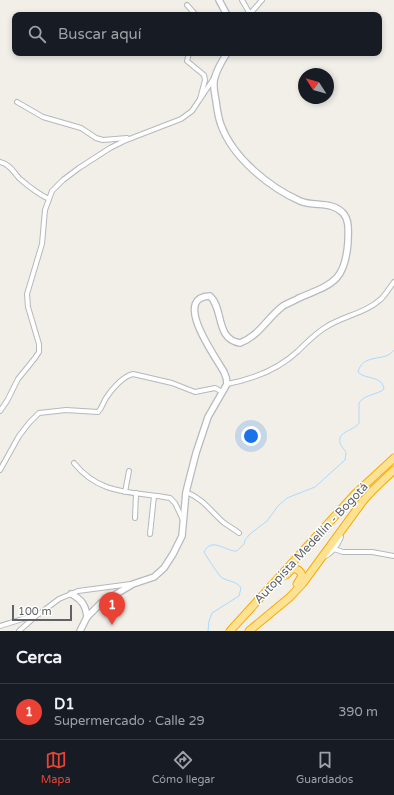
<!DOCTYPE html>
<html lang="es">
<meta charset="utf-8">
<style>
body{margin:0;font-family:"Varela Round",sans-serif;background:#20242c;color:#f1f3f6}
.compass{position:absolute;left:298px;top:68px;width:36px;height:36px;border-radius:50%;background:#171b24;box-shadow:0 2px 6px #0003;rotate:306deg}
.scale{position:absolute;left:12px;bottom:10px;width:60px;box-sizing:border-box;padding-left:4px;border:2px solid #5f6368;border-top:0;font-size:11px;line-height:14px;white-space:nowrap;color:#5f6368;-webkit-text-stroke:3px #fff;paint-order:stroke}
.you{position:absolute;left:251px;top:436px;width:14px;height:14px;margin:-10px;border:3px solid #fff;border-radius:50%;background:#1a73e8;box-shadow:0 0 0 6px #1a73e833}
.badge{display:grid;place-items:center;width:26px;height:26px;border-radius:50%;background:#ea4335;color:#fff;font-size:13px;font-weight:700}
.pin{position:absolute;translate:-50% -33px;filter:drop-shadow(0 1px 2px #0008)}
.pin::after{content:'';position:absolute;top:21px;width:14px;height:12px;background:inherit;clip-path:polygon(0 0,100% 0,50% 100%)}
.list{margin:0;padding:0;list-style:none}
h2{display:flex;justify-content:space-between;align-items:center;height:52px;margin:0;padding:0 16px;font-size:17px}
h2 small{font-size:13px;font-weight:400;color:#9ea1a6}
.list li{display:grid;grid-template-columns:26px 1fr auto;gap:12px;align-items:center;box-sizing:border-box;height:56px;padding:0 16px;border-top:1px solid #363941}
.list b{display:block;font-size:15px;white-space:nowrap}
.list p{margin:0;font-size:13px;white-space:nowrap;color:#9ea1a6}
.list em{font-size:13px;font-style:normal;color:#9ea1a6}
.icon{flex:none;width:22px;height:22px;fill:none;stroke:currentColor;stroke-width:2;stroke-linecap:round;stroke-linejoin:round}
.map{position:relative;flex:none;width:394px;height:631px;overflow:hidden}
.search{position:absolute;background:#171b24;box-shadow:0 2px 6px #0003;left:12px;right:12px;top:12px;height:44px;display:flex;align-items:center;gap:10px;box-sizing:border-box;padding:0 14px;border-radius:8px;color:#9ea1a6;font-size:15px}
.sheet{height:108px;background:#171b24}
nav{display:flex;justify-content:space-around;align-items:center;box-sizing:border-box;height:56px;border-top:1px solid #363941;background:#171b24;font-size:11px;color:#9ea1a6}
nav a{display:grid;justify-items:center;gap:2px}
nav .on{color:#ea4335}
.map>svg:first-child{display:block}
.lines{fill:none;stroke-linecap:round;stroke-linejoin:round}
.stream{stroke:#aadaff;stroke-width:1}
.street-casing{stroke:#b5b8bc;stroke-width:6}
.secondary-casing{stroke:#b6babf;stroke-width:8}
.highway-casing{stroke:#f9ab00;stroke-width:9}
.street{stroke:#fff;stroke-width:4}
.secondary{stroke:#fff;stroke-width:5.5}
.highway{stroke:#fde293;stroke-width:7}
.labels{text-anchor:middle;stroke-width:3;stroke-linejoin:round;paint-order:stroke}
.street-label{font-size:12px;fill:#5f6368;stroke:#fff}
</style>
<div class="map">
<svg width="394" height="631" viewBox="0 0 394 631">
<rect width="100%" height="100%" fill="#f1efe8"/>
<g class="lines">
<path class="stream" d="M 208,631 L 209,621 L 212,613 L 239,596 L 241,588 C 236,580 226,582 220,576 C 218,574 205,554 204,552 C 212,536 226,552 237,551 L 244,544 L 245,540 L 250,534 L 267,521 L 278,506 L 287,498 L 315,487 L 345,460 L 346,453 C 345,449 340,446 340,442 C 337,432 355,430 359,423 L 359,403 C 364,395 375,395 383,390 L 384,388 C 381,375 365,380 358,372 C 363,352 386,363 394,350"/>
<defs>
<g id="street">
<path d="M 242,0 L 250,14"/>
<path d="M 187,5 L 196,15"/>
<path d="M 249,15 L 262,0"/>
<path d="M 189,53 L 187,61 L 204,75 L 205,80 L 200,99"/>
<path d="M 17,102 L 43,117 L 81,128 L 96,138 L 103,140 L 127,138"/>
<path d="M 0,162 C 9,164 13,171 19,178 C 28,186 38,194 49,199"/>
<path d="M 227,384 C 253,379 279,369 298,351 C 307,342 316,333 326,327 C 343,316 366,313 381,299 C 386,294 390,287 394,282"/>
<path d="M 0,411 L 7,401 L 18,379 L 35,358 L 39,352 L 39,344 L 28,307 L 27,294 L 42,244 L 45,210 L 52,191 L 63,180 L 79,168 L 110,148 L 124,141 L 181,119 L 192,111 L 214,78"/>
<path d="M 74,463 C 100,496 133,491 170,498 L 175,503 L 183,520"/>
<path d="M 0,470 L 19,436 L 29,423 L 39,413 L 66,410 L 98,412 C 102,408 103,403 106,398 C 112,389 123,376 133,374 L 172,383 L 195,392 L 215,388 L 222,392"/>
<path d="M 125,492 L 129,471"/>
<path d="M 186,492 C 202,498 211,511 223,522 C 228,526 234,529 239,533"/>
<path d="M 135,518 L 136,493"/>
<path d="M 150,534 L 154,496"/>
<path d="M 334,549 L 343,552 L 372,552 L 394,556"/>
<path d="M 322,557 C 330,556 338,545 341,537 L 339,534"/>
<path d="M 0,626 L 39,614 L 59,599 L 78,591 L 131,584"/>
<path d="M 19,631 L 37,615"/>
</g>
<g id="secondary">
<path d="M 219,0 L 227,15"/>
<path d="M 71,594 C 81,599 86,605 87,617"/>
<path d="M 80,631 L 87,617 L 101,603 L 133,584 L 154,577 L 164,568 L 173,554 L 182,536 L 186,492 L 196,453 L 208,417 L 227,384 C 227,379 226,376 224,372 C 217,359 171,297 210,296 C 224,309 215,339 240,343 C 259,336 267,318 283,306 C 288,303 294,301 299,298 C 332,284 345,282 348,242 C 348,232 350,221 343,213 C 332,201 314,207 300,201 C 269,187 233,158 221,125 C 218,117 217,109 216,101 C 215,94 212,85 215,77 C 217,69 222,61 227,53"/>
</g>
<g id="highway">
<path d="M 286,575 L 292,569 C 297,568 301,571 302,576 L 297,584"/>
<path d="M 230,631 L 355,494 L 394,458"/>
<path d="M 249,631 L 290,597 L 303,583 L 363,501 L 374,489 L 394,470"/>
</g>
</defs>
<use href="#street" class="street-casing"/>
<use href="#secondary" class="secondary-casing"/>
<use href="#highway" class="highway-casing"/>
<use href="#street" class="street"/>
<use href="#secondary" class="secondary"/>
<use href="#highway" class="highway"/>
</g>
<g class="labels">
<g class="street-label">
<text transform="translate(311 543) rotate(-47)" y="4">Autopista Medellín - Bogotá</text>
</g>
</g>
</svg>
<svg class="compass" viewBox="-18 -18 36 36"><path d="M0-13l5 13h-10z" fill="#e53935"/><path d="M0 13l5-13h-10z" fill="#9ea1a6"/></svg>
<div class="scale">100 m</div>
<div class="you"></div>
<div class="pin badge" style="left:112px;top:625px">1</div>
<div class="search"><svg class="icon" aria-label="search" viewBox="0 0 24 24"><circle cx="10" cy="10" r="6"/><path d="M15 15l6 6"/></svg>Buscar aquí</div>
</div>
<section class="sheet">
<h2>Cerca<small></small></h2>
<ul class="list">
<li><span class="badge">1</span><div><b>D1</b><p>Supermercado · Calle 29</p></div><em>390 m</em></li>
</ul>
</section>
<nav>
<a class="on"><svg class="icon" aria-label="map" viewBox="0 0 24 24"><path d="M3 6l6-2 6 2 6-2v14l-6 2-6-2-6 2zM9 4v14M15 6v14"/></svg>Mapa</a>
<a><svg class="icon" aria-label="directions" viewBox="0 0 24 24"><path d="M12 3l9 9-9 9-9-9zM9 14v-3h6M13 9l2 2-2 2"/></svg>Cómo llegar</a>
<a><svg class="icon" aria-label="saved" viewBox="0 0 24 24"><path d="M7 4h10v16l-5-4-5 4z"/></svg>Guardados</a>
</nav>
